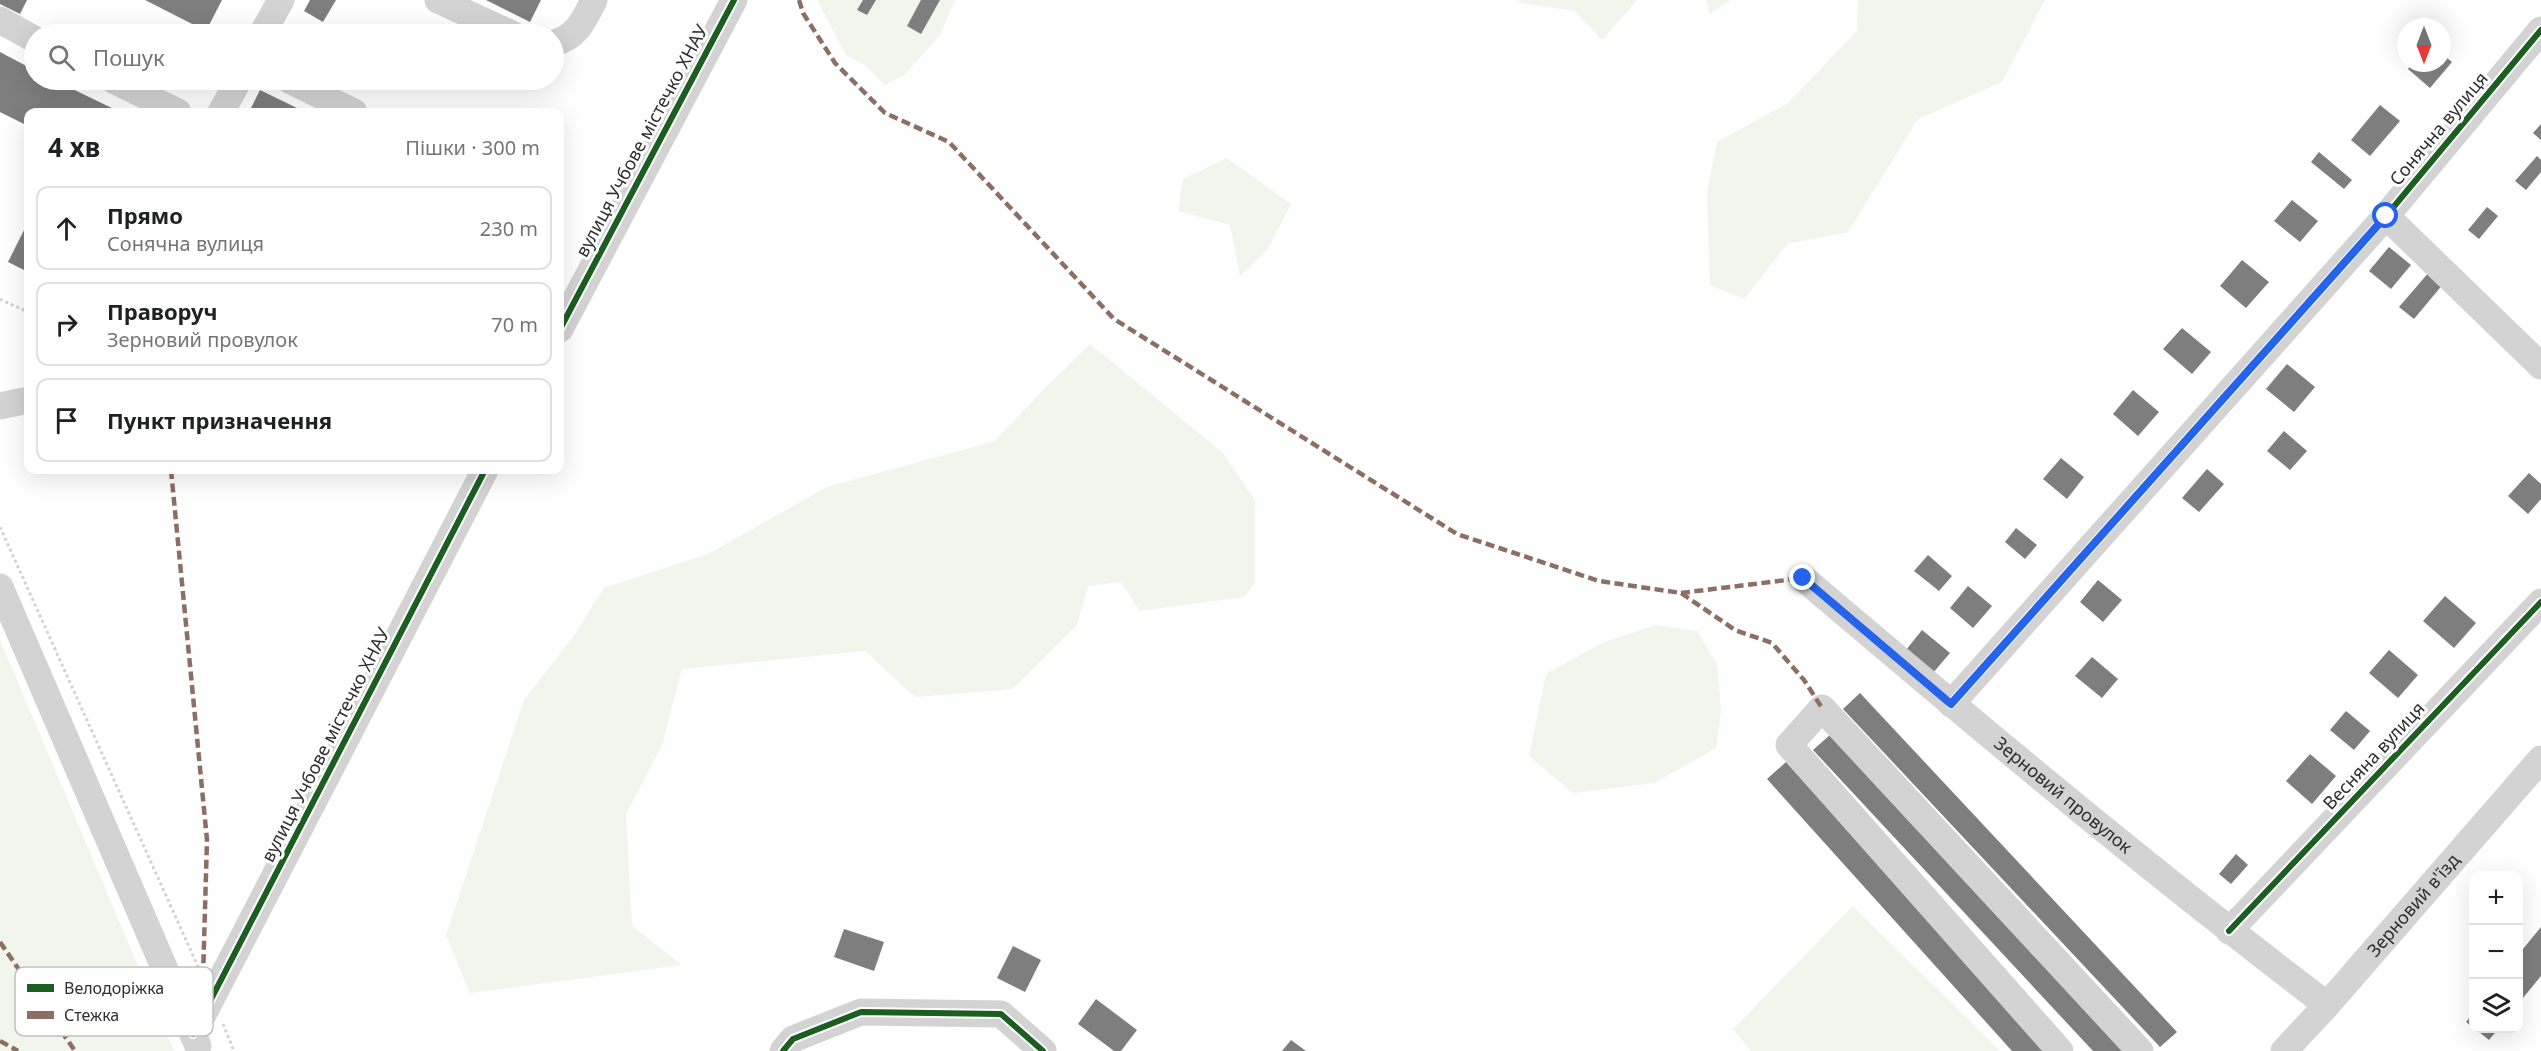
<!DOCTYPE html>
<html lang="uk">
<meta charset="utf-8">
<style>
body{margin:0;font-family:"Noto Sans",sans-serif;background:#f6f6f6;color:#202124}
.controls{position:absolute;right:18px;bottom:18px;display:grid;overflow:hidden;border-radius:12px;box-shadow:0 6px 24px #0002}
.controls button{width:54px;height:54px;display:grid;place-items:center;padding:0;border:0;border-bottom:2px solid #e0e0e0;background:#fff;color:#202124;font:30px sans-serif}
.compass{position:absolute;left:2397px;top:18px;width:54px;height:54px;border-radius:50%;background:#fff;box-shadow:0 6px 24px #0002;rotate:180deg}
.stop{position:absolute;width:18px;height:18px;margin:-14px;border:4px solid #2563eb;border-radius:50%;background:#fff}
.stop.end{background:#2563eb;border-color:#fff;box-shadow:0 2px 6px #0008}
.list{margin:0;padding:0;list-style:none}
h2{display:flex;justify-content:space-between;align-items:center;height:78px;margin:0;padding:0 24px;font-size:26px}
h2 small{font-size:20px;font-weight:400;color:#757577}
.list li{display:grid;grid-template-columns:39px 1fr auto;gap:18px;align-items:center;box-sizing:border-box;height:84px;margin:0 12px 12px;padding:0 12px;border:2px solid #e0e0e0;border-radius:12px}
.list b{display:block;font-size:22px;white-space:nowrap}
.list p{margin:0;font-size:20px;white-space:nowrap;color:#757577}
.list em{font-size:20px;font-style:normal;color:#757577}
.icon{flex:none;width:33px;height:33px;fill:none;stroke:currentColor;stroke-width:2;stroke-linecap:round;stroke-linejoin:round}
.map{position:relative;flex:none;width:2541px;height:1051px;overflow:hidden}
.search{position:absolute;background:#fff;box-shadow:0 6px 24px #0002;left:24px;top:24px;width:540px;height:66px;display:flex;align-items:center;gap:15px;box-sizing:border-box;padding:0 21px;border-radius:33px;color:#757577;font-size:22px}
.panel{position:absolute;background:#fff;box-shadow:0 6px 24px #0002;left:24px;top:108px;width:540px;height:366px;border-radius:12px}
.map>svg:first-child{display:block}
.green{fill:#f1f5eb}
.building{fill:#7e7e7e}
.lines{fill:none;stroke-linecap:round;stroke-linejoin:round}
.path{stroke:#d3d3d3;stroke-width:3;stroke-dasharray:3 3;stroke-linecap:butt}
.minor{stroke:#d3d3d3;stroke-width:27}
.quiet{stroke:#8d6e63;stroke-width:4.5;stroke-dasharray:9 4.5;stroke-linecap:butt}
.cycleway-casing{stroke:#fff;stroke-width:10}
.cycleway{stroke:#1b5e20;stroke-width:6}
.route{stroke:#2563eb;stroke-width:8}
.labels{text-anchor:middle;stroke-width:6;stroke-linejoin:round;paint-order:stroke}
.street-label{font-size:18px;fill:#2e2e2e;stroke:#fff}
.key{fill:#fff;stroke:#c0c0c0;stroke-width:1.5}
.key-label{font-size:16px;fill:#2e2e2e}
</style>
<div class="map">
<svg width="2541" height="1051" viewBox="0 0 2541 1051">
<rect width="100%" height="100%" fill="#fff"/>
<g class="green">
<path d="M 817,0 L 863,0 L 857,10 L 867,15 L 876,0 L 921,0 L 907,26 L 921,33 L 940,0 L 955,0 L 940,35 L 904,75 L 885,85 L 866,66 L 846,55 Z"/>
<path d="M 1517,0 L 1637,0 L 1602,40 L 1575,11 L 1522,3 Z"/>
<path d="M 1706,0 L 1730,0 L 1710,14 Z"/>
<path d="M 1858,0 L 2045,0 L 2002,82 L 1918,119 L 1848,232 L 1787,244 L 1744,299 L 1710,285 L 1707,193 L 1717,142 L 1788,103 L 1857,31 Z"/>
<path d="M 1227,158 L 1291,204 L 1268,249 L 1240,276 L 1230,225 L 1178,211 L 1183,179 Z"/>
<path d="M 1090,344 L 1222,452 L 1255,500 L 1255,583 L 1244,597 L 1140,611 L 1121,582 L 1088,586 L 1077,625 L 1013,689 L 915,697 L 865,651 L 682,669 L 662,745 L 626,814 L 632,926 L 682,965 L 470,993 L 446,935 L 524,700 L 573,637 L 604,588 L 708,554 L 827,487 L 995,441 L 1041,392 Z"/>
<path d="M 1656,625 L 1697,631 L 1717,664 L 1721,711 L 1716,748 L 1654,783 L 1573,793 L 1529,756 L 1546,674 L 1604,642 Z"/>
<path d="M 0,640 L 174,1051 L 0,1051 Z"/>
<path d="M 1853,906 L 2000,1051 L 1751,1051 L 1733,1029 Z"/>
</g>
<g class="building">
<path d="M 0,0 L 27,0 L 20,14 L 0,4 Z"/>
<path d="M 145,0 L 222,0 L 206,31 Z"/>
<path d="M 310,0 L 336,0 L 323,22 L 304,11 Z"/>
<path d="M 486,0 L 541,0 L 530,22 Z"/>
<path d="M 863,0 L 876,0 L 867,15 L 857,10 Z"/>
<path d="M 921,0 L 940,0 L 921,34 L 907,26 Z"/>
<path d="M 0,52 L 34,70 L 34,80 L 54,80 L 120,112 L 28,112 L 28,126 L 0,112 Z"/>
<path d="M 2442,54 L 2452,62 L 2430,88 L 2408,69 L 2412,63 L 2442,63 Z"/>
<path d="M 260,90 L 301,110 L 299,112 L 249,112 Z"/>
<path d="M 2380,105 L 2400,121 L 2370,156 L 2351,140 Z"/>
<path d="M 2541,124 L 2541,140 L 2533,133 Z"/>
<path d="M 2319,152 L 2352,180 L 2344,189 L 2311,162 Z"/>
<path d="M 2537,156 L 2541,160 L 2541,172 L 2526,190 L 2515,181 Z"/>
<path d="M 2292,200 L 2318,221 L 2300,242 L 2274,221 Z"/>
<path d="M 2487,207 L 2498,216 L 2479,239 L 2468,230 Z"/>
<path d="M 28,222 L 28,272 L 8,262 Z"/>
<path d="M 2389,247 L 2411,265 L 2391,289 L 2369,271 Z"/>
<path d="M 2242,260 L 2269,282 L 2246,308 L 2220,286 Z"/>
<path d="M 2430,271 L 2444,283 L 2414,319 L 2399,307 Z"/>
<path d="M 2182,328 L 2211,352 L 2192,374 L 2163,349 Z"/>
<path d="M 2287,364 L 2315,387 L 2294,412 L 2266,389 Z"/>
<path d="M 2133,390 L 2159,412 L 2138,436 L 2113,414 Z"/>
<path d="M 2284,431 L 2307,451 L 2290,470 L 2267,451 Z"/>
<path d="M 2061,458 L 2084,477 L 2067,499 L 2043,479 Z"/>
<path d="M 2207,469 L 2224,484 L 2199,512 L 2182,498 Z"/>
<path d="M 2529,473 L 2541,484 L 2541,499 L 2528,514 L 2508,496 Z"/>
<path d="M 2016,528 L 2037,545 L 2025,559 L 2005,542 Z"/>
<path d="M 1928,555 L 1952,576 L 1939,591 L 1914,571 Z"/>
<path d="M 2098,580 L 2122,600 L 2103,622 L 2080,602 Z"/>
<path d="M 1968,586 L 1992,606 L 1973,628 L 1950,608 Z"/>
<path d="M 2445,596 L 2476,623 L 2454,648 L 2423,621 Z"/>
<path d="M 1922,630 L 1950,653 L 1933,673 L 1906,650 Z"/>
<path d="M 2389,650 L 2418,675 L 2398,698 L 2369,673 Z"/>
<path d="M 2092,657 L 2118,679 L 2102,698 L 2075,676 Z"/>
<path d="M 1860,693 L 2177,1032 L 2160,1047 L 1843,709 Z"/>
<path d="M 2346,711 L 2370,731 L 2354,750 L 2330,730 Z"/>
<path d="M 1831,734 L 2125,1051 L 2093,1051 L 1813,750 Z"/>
<path d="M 2310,754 L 2336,776 L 2312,804 L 2286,781 Z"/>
<path d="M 1786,762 L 2046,1051 L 2012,1051 L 1767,779 Z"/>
<path d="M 2236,854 L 2248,865 L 2231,884 L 2219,874 Z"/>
<path d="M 2541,927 L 2541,976 L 2518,1004 L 2518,955 Z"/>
<path d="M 844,929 L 884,942 L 874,971 L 834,957 Z"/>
<path d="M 1013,946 L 1041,960 L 1025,992 L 997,978 Z"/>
<path d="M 1096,999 L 1137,1030 L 1121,1051 L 1114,1051 L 1078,1024 Z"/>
<path d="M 2474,1012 L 2474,1028 L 2466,1022 Z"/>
<path d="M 2474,1028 L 2499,1028 L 2489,1040 Z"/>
<path d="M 1291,1040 L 1306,1051 L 1282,1051 Z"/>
</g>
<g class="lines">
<g class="path">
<path d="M 0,299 L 28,312"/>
<path d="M 0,527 L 200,971"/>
<path d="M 223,1024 L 234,1051"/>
</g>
<g class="minor">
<path d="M 438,0 L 512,34"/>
<path d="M 0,20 L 34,39"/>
<path d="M 262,34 L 281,0"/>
<path d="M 554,43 C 577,37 584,20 594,0"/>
<path d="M 113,80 L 178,112"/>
<path d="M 289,80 L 354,112"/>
<path d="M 221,112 L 239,80"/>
<path d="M 2386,216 L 2541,366"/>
<path d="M 560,329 L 734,0"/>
<path d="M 0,406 L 28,400"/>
<path id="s1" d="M 1803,578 C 1975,724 2148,869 2327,1005"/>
<path d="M 0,587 L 198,1046"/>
<path d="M 1951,704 L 2386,216 L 2541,30"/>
<path d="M 2229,931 L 2541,602"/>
<path d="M 193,1034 L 485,470"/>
<path d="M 783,1051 L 793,1039 L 861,1012 L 1001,1014 L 1043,1051"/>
<path d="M 2060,1051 L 1789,745 L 1822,708 L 2140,1051"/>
<path id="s2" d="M 2284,1051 L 2327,1005 L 2541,759"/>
</g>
<g class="quiet">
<path d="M 799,0 L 803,13 L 835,63 L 885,113 L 949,142 L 1114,319 L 1457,534 L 1599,581 L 1681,593 L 1735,630 L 1772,643 L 1804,680 L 1822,708"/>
<path d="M 171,470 L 207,840 L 203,978"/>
<path d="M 1681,593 L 1803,578"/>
<path d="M 0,942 L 75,1051"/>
<path d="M 0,1041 L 18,1051"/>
</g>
<defs>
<g id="cycleway">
<path d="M 560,329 L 734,0"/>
<path d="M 1951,704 L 2386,216 L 2541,30"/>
<path d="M 2229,931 L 2541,602"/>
<path d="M 193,1034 L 485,470"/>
<path d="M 783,1051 L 793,1039 L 861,1012 L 1001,1014 L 1043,1051"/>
</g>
</defs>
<use href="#cycleway" class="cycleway-casing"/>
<use href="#cycleway" class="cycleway"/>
</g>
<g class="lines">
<path class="route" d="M 1803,578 L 1951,704 L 2386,216"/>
</g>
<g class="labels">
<g class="street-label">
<text transform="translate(2439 129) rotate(-50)" y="6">Сонячна вулиця</text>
<text transform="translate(642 141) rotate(-62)" y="6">вулиця Учбове містечко ХНАУ</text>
<text transform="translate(326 745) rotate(-63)" y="6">вулиця Учбове містечко ХНАУ</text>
<text transform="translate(2374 756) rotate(-47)" y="6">Весняна вулиця</text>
<text dy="6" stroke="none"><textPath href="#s1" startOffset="339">Зерновий провулок</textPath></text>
<text dy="6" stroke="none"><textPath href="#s2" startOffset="195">Зерновий в'їзд</textPath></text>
</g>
</g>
<rect x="15" y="967" width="198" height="69" rx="9" class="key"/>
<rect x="27" y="984" width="27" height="8" fill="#1b5e20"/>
<rect x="27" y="1011" width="27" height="8" fill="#8d6e63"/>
<g class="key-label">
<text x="64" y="994">Велодоріжка</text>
<text x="64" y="1021">Стежка</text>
</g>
</svg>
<div class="controls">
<button>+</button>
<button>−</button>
<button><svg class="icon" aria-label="layers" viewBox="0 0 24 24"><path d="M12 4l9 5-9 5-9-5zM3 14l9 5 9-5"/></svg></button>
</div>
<svg class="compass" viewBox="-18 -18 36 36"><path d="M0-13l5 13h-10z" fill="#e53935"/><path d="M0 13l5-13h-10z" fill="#757577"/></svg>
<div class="stop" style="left:2386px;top:216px"></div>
<div class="stop end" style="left:1803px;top:578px"></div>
<div class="search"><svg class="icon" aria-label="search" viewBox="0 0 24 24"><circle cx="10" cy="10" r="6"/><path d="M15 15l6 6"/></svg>Пошук</div>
<section class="panel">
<h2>4 хв<small>Пішки · 300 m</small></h2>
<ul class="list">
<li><svg class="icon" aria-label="ahead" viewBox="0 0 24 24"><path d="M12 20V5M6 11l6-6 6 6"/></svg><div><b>Прямо</b><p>Сонячна вулиця</p></div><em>230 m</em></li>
<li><svg class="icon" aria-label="right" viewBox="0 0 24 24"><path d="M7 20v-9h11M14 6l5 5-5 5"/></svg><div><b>Праворуч</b><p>Зерновий провулок</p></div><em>70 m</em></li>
<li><svg class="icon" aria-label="arrive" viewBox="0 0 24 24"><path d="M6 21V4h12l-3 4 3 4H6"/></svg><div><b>Пункт призначення</b></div></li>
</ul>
</section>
</div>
